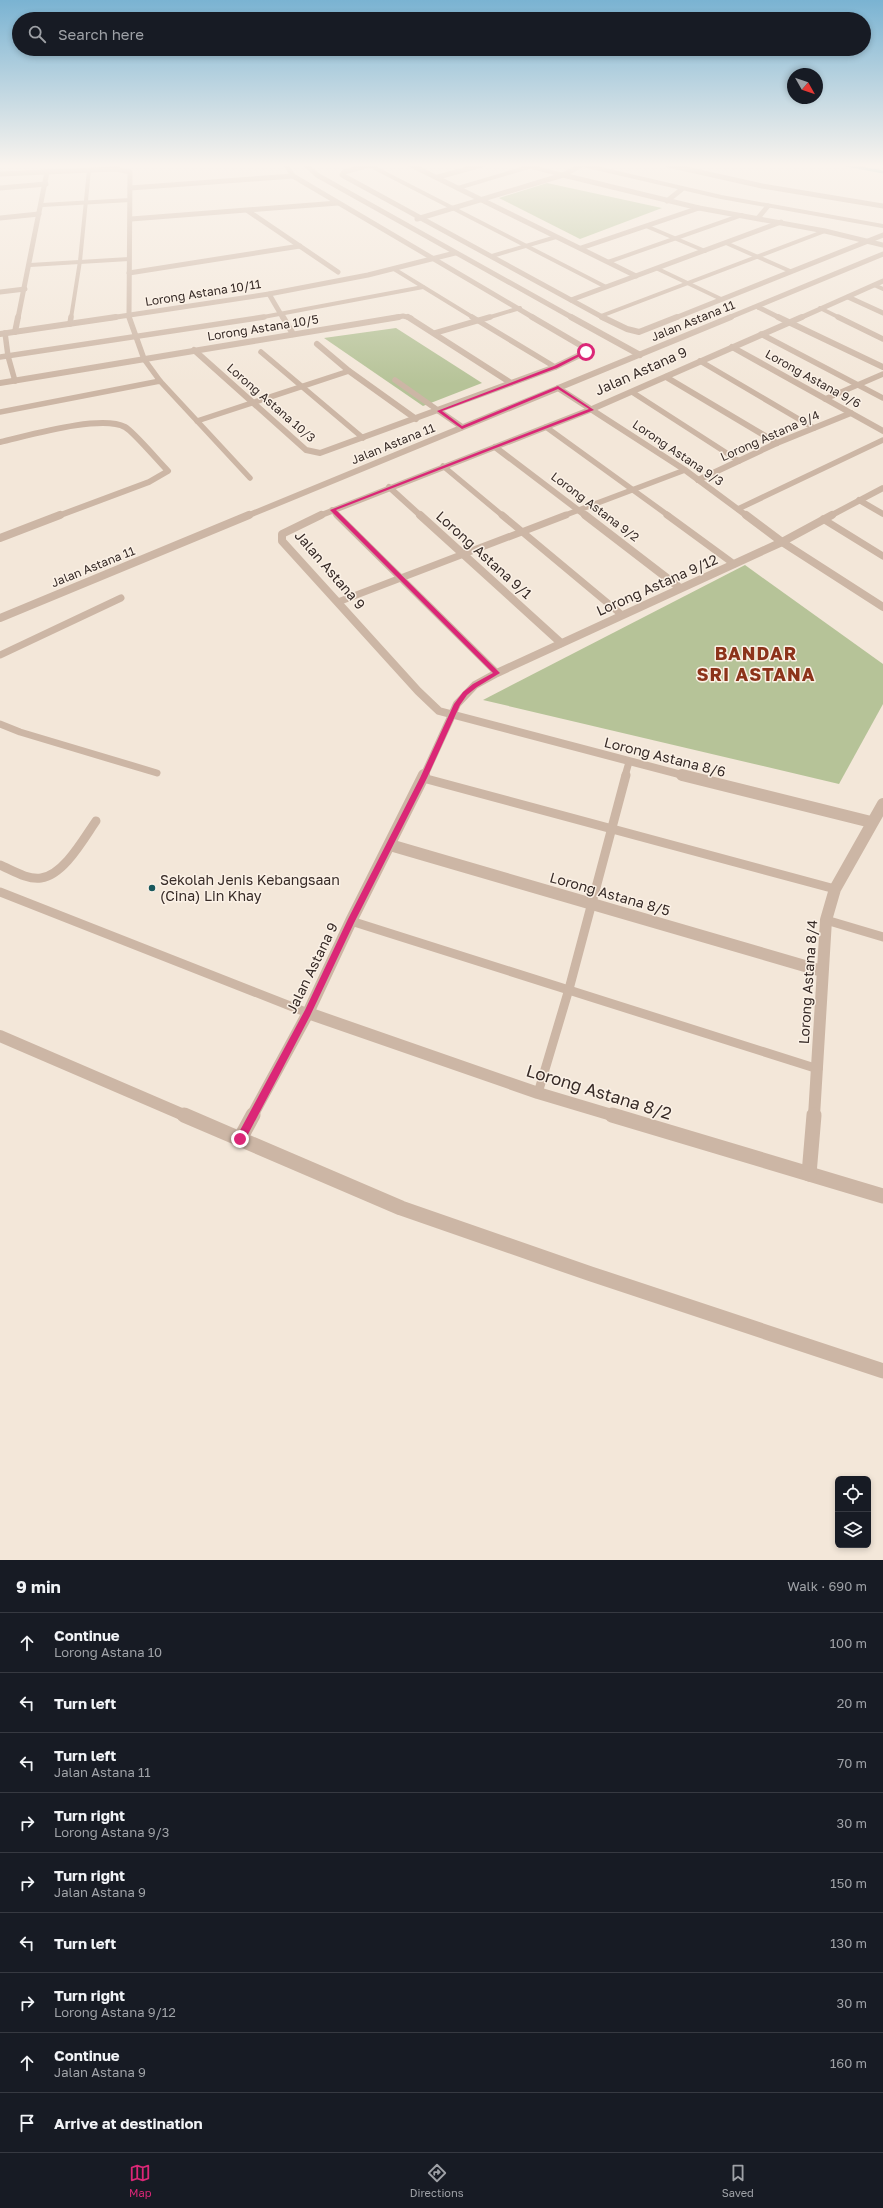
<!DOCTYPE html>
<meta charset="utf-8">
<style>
body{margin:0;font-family:"Golos Text",sans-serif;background:#242831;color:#f1f3f6}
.controls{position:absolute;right:12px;bottom:12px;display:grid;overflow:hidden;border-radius:6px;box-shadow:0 2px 6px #0003}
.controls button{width:36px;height:36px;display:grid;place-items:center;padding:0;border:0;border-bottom:1px solid #363941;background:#171b24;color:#f1f3f6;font:20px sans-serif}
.compass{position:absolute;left:787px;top:68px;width:36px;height:36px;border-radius:50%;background:#171b24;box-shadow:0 2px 6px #0003;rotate:130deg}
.stop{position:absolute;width:12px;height:12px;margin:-9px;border:3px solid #db2777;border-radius:50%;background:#fff}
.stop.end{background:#db2777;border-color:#fff;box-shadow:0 1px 4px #0008}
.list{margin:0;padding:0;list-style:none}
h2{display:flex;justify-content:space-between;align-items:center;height:52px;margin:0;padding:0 16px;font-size:17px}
h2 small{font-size:13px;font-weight:400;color:#9ea1a6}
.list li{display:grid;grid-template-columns:26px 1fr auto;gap:12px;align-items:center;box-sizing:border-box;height:60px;padding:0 16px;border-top:1px solid #363941}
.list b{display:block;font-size:15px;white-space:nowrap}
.list p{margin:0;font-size:13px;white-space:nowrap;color:#9ea1a6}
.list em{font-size:13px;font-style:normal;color:#9ea1a6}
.icon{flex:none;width:22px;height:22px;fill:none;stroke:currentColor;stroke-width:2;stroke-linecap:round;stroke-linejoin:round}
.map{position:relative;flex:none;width:883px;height:1560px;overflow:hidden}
.search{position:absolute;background:#171b24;box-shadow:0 2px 6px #0003;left:12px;right:12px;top:12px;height:44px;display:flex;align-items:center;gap:10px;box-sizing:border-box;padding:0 14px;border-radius:22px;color:#9ea1a6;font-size:15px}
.sheet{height:592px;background:#171b24}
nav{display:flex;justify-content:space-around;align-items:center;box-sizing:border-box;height:56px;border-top:1px solid #363941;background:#171b24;font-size:11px;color:#9ea1a6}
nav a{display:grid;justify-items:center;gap:2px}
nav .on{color:#db2777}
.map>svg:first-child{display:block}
.green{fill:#b6c398}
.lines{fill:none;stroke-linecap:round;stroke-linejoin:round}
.stream{stroke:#76b1b2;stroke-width:3}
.lane-far3{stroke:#ccb6a5;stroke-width:4}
.lane-far2{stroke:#ccb6a5;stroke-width:5.5}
.lane-far1{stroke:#ccb6a5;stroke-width:7}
.lane{stroke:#ccb6a5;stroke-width:9}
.street-far4{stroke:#ccb6a5;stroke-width:5}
.street-far3{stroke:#ccb6a5;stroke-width:6}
.street-far2{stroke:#ccb6a5;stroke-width:8}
.street-far1{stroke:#ccb6a5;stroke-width:12}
.street{stroke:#ccb6a5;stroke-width:15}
.route{fill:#db2777}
.poi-dot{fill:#19585c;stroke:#fbf1e6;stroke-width:1.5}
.labels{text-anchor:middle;stroke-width:3;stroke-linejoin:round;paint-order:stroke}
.far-street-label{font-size:12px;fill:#372b27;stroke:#fbf1e6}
.street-label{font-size:14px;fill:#372b27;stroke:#fbf1e6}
.poi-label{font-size:14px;fill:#372b27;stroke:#fbf1e6;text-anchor:start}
.near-street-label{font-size:17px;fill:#372b27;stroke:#fbf1e6}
.district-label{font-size:18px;font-weight:bold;letter-spacing:1px;fill:#8c331a;stroke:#fbf1e6}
</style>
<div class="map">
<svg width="883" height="1560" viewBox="0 0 883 1560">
<rect width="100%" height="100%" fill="#f3e7d9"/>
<g class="green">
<path d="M 547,183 L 662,208 L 580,239 L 499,198 Z"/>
<path d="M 396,328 L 482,383 L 423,406 L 324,338 Z"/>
<path d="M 745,565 L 883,664 L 883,704 L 839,784 L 483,700 Z"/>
</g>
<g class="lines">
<path class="stream" d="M 846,165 L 883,172"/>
<g class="lane-far3">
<path d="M 369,165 L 606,287"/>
<path d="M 583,165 L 721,197 L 883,226"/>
<path d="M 528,166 L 563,175"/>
<path d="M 458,188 L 535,165"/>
<path d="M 42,205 L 130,200"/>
<path d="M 646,226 L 705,251"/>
<path d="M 726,243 L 790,271"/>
<path d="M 492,256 L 556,237"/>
<path d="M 608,262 L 742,215"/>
<path d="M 30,265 L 129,259"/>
<path d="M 394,269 L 474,318"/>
<path d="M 658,269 L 721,299"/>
<path d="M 874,285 L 883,289"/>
<path d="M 820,308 L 840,318"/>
<path d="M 129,316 L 130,318"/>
<path d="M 601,316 L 825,231"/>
<path d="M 71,318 L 80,261 L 89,170"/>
<path d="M 258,318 L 423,287"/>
<path d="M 487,318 L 520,308"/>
</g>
<g class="lane-far2">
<path d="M 129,317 L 144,359 L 160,381"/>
<path d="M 472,317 L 555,367"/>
<path d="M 838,317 L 883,339"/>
<path d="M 70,324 L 71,317"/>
<path d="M 5,333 L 8,356 L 15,381"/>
<path d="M 435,333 L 490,317"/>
<path d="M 761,334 L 883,398"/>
<path d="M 261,352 L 363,438"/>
<path d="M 0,357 L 264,317"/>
<path d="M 700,361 L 814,428"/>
<path d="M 395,380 L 439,411"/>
<path d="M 632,392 L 739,461"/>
<path d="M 825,399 L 883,374"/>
<path d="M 0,412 L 160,381 L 250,478"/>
<path d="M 197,421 L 349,371"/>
<path d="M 546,427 L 669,516"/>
<path d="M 443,466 L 503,516"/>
<path d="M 738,509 L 883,440"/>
<path d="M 332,510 L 338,516"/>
<path d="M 563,516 L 685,470"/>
</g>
<g class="lane-far1">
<path d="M 337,515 L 497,673"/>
<path d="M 502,515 L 622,615"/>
<path d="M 667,515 L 734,564"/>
<path d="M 823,519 L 883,556"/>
<path d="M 338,602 L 566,515"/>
<path d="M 0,655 L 121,598"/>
<path d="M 0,724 L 20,732 L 157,773"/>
<path d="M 625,776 L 629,762"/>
</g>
<g class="lane">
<path d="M 423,778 L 835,889"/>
<path d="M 0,865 C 12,870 27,880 41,878 C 64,875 84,838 96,821"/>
<path d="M 0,892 L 308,1013"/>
<path d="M 826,920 L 883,937"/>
<path d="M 351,921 L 818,1069"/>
<path d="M 538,1093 L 569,989 L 626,775"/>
</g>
<g class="street-far4">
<path d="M 286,165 L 293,176 L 534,318"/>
<path d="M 306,165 L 317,175 L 573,318"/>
<path d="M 369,165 L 344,172 L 342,175 L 604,318"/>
<path d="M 411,165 L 636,276"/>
<path d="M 668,165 L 762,186 L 883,206"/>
<path d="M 0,174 L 116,169 L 130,172 L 129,316"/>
<path d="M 563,175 L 699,208 L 825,231 L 883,245"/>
<path d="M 438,177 L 482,165"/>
<path d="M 0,188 L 46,184"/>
<path d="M 130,188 L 293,176"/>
<path d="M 667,201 L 682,189"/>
<path d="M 248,211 L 338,272"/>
<path d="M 0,218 L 39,214"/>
<path d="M 758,218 L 768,206"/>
<path d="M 131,219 L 338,203"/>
<path d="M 417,219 L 563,175 L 582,165"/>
<path d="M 581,248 L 699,208"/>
<path d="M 129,273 L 300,246"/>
<path d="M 0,292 L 25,289"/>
<path d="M 269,294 L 283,318"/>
<path d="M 848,297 L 883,313"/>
<path d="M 571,300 L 781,222"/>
<path d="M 758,307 L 780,318"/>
<path d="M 18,318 L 47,172"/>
<path d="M 110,318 L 269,294 L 368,275 L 455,253"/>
<path d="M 393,318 L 403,316 L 411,318"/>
<path d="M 675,318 L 883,235"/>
<path d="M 728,318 L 883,254"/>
<path d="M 800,318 L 883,281"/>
</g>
<g class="street-far3">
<path d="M 283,317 L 293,334"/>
<path d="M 408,317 L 511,383"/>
<path d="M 571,317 L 640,355"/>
<path d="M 602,317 L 627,329 L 639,332 L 677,317"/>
<path d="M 778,317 L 883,367"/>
<path d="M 15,332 L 18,317"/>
<path d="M 0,334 L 116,317"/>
<path d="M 317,344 L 349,371 L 416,419"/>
<path d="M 732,347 L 883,431"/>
<path d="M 194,350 L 306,450 L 320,453 L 555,367 L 586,352 L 585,348 L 532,317"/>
<path d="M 666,377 L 777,443"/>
<path d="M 0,383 L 399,317"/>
<path d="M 558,388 L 685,470 L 747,516"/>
<path d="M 439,411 L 462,427"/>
<path d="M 0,442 C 27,436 101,414 125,427 C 134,432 159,462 168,471 L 149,482 L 58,516"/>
<path d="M 495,447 L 586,516"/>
<path d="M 698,480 L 777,443 L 851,413"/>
<path d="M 389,487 L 421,516"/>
<path d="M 859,500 L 883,514"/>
<path d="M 247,516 L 731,317"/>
<path d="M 319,516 L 592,409 L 802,317"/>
<path d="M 830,516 L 883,488"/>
</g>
<g class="street-far2">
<path d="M 321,515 L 282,534 L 282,541 L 418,691 L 439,711 L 686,776"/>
<path d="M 420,515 L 561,643"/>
<path d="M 585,515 L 680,588"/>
<path d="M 746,515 L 782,542 L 883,607"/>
<path d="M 0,538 L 60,515"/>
<path d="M 0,618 L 249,515"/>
<path d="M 424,776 L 457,704 L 475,685 L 497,673 L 782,542 L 832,515"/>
</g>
<g class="street-far1">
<path d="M 682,775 L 871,822"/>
<path d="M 390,845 L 822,971"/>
<path d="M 308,1013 L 538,1093 L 615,1116"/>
<path d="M 0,1036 L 186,1116"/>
<path d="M 252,1116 L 308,1013 L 351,921 L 424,775"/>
<path d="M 814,1116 L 826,920 L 835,889 L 883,804"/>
</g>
<g class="street">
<path d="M 184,1115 L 401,1208 L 591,1274 L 883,1371"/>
<path d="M 612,1115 L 883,1196"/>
<path d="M 240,1139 L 253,1115"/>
<path d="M 809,1174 L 814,1115"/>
</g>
</g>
<linearGradient id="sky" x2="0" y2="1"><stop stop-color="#7ab3d2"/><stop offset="0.43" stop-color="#faf4ee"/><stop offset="1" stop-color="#faf4ee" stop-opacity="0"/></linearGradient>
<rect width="883" height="384" fill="url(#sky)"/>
<path class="route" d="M 585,351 L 588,352 L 557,368 L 442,411 L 462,426 L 558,386 L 594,410 L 336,510 L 500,673 L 477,687 L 467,695 L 460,705 L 427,778 L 354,923 L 310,1016 L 244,1142 L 237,1142 L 237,1136 L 305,1010 L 348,919 L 420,778 L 454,704 L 463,692 L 473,684 L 493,673 L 330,510 L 589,409 L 558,389 L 462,429 L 437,411 L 554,366 Z"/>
<circle class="poi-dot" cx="152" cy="888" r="4"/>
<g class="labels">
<g class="far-street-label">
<text transform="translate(203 293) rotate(-9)" y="4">Lorong Astana 10/11</text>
<text transform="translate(693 321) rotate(-22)" y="4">Jalan Astana 11</text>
<text transform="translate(263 328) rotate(-9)" y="4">Lorong Astana 10/5</text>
<text transform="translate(813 379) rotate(29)" y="4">Lorong Astana 9/6</text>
<text transform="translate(271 403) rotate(41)" y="4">Lorong Astana 10/3</text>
<text transform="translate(770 436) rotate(-24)" y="4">Lorong Astana 9/4</text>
<text transform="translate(393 444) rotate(-22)" y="4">Jalan Astana 11</text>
<text transform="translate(678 453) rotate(34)" y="4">Lorong Astana 9/3</text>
<text transform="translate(595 507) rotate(37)" y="4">Lorong Astana 9/2</text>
<text transform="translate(93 567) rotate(-22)" y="4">Jalan Astana 11</text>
</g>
<g class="street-label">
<text transform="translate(641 371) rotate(-24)" y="5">Jalan Astana 9</text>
<text transform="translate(484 555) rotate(42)" y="5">Lorong Astana 9/1</text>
<text transform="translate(330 570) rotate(49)" y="5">Jalan Astana 9</text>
<text transform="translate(657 585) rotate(-24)" y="5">Lorong Astana 9/12</text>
<text transform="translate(665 757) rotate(14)" y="5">Lorong Astana 8/6</text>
<text transform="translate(610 894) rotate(16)" y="5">Lorong Astana 8/5</text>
<text transform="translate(312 968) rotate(-64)" y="5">Jalan Astana 9</text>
<text transform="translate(808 982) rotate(-86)" y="5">Lorong Astana 8/4</text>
</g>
<g class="poi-label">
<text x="160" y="885">Sekolah Jenis Kebangsaan<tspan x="160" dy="16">(Cina) Lin Khay</tspan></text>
</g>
<g class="near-street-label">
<text transform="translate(599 1092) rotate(17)" y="6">Lorong Astana 8/2</text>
</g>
<g class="district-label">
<text x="756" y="660">BANDAR<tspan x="756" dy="21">SRI ASTANA</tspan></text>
</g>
</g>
</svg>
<div class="controls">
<button><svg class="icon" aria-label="locate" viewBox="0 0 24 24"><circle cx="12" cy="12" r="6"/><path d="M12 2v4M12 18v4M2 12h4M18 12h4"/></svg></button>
<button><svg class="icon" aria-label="layers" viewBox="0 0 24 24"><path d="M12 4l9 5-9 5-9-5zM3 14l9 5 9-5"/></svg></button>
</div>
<svg class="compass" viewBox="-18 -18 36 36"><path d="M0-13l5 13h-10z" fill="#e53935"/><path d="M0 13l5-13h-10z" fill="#9ea1a6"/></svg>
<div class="stop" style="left:586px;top:352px"></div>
<div class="stop end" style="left:240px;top:1139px"></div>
<div class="search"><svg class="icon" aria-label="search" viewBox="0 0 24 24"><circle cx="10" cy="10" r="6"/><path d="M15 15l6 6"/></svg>Search here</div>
</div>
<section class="sheet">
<h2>9 min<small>Walk · 690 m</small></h2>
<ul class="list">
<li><svg class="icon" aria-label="ahead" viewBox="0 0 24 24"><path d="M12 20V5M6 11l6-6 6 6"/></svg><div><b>Continue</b><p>Lorong Astana 10</p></div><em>100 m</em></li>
<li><svg class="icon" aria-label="left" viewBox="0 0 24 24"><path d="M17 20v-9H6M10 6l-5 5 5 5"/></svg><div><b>Turn left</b></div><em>20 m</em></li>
<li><svg class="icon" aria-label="left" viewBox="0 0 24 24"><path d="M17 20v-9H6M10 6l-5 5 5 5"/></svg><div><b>Turn left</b><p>Jalan Astana 11</p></div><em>70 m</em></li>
<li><svg class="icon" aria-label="right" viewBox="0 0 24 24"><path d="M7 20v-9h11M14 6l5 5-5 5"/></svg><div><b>Turn right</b><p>Lorong Astana 9/3</p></div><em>30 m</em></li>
<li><svg class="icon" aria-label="right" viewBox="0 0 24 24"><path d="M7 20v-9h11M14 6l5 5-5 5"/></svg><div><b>Turn right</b><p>Jalan Astana 9</p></div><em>150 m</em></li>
<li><svg class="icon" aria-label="left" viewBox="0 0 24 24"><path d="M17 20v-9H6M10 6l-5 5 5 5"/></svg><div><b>Turn left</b></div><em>130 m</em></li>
<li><svg class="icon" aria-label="right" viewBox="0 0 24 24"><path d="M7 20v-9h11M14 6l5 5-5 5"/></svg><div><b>Turn right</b><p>Lorong Astana 9/12</p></div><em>30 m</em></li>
<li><svg class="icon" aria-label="ahead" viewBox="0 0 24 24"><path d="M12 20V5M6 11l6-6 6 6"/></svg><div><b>Continue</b><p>Jalan Astana 9</p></div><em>160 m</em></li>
<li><svg class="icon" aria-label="arrive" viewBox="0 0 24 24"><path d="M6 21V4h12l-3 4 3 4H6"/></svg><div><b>Arrive at destination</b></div></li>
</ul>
</section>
<nav>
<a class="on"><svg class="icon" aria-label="map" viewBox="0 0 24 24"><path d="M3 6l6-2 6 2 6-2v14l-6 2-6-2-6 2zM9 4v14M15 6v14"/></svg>Map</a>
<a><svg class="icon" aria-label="directions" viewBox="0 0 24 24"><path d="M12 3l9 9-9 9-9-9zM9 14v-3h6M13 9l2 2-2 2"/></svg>Directions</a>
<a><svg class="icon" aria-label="saved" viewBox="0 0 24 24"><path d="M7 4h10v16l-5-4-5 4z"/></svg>Saved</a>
</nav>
